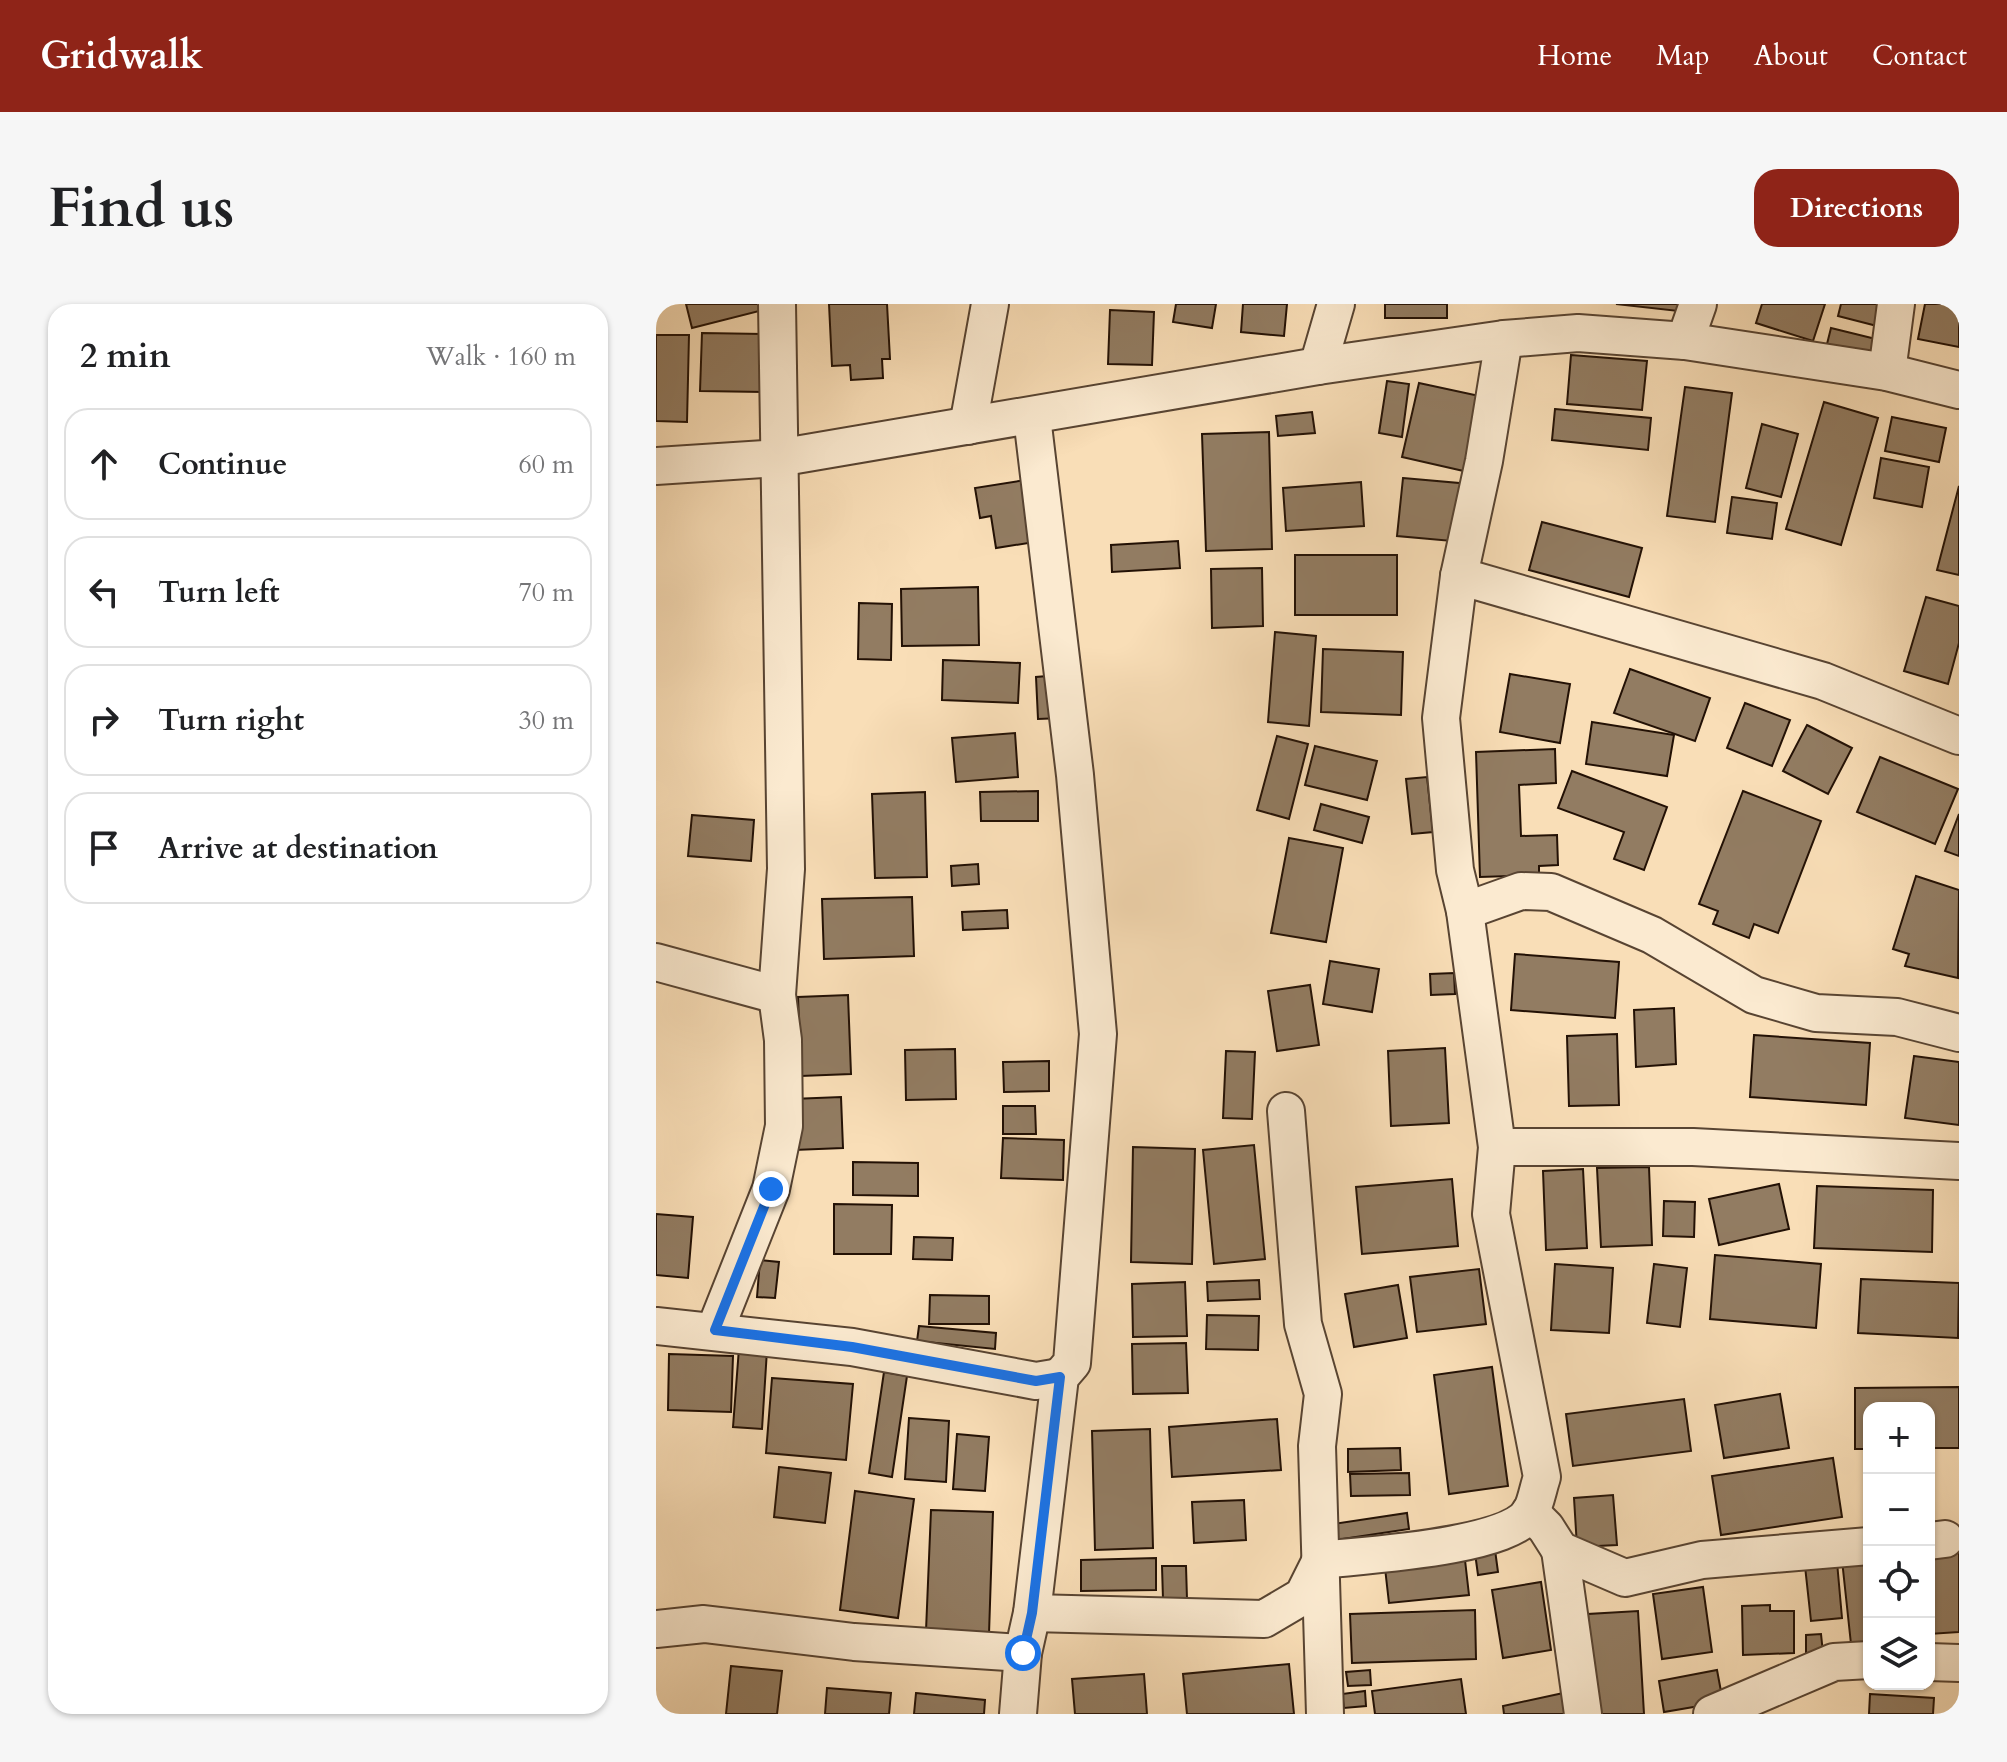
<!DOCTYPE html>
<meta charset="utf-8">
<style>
body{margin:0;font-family:Cardo,serif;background:#f6f6f6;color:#202124}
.controls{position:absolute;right:24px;bottom:24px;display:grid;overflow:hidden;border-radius:16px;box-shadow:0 2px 6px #0004}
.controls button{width:72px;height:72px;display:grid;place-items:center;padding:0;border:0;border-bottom:2px solid #e0e0e0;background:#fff;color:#202124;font:40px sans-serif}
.stop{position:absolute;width:24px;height:24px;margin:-18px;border:6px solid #1a73e8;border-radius:50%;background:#fff}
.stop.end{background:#1a73e8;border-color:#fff;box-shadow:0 2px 8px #0008}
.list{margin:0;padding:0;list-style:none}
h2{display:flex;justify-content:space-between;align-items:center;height:104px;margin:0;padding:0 32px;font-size:34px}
h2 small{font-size:26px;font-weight:400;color:#757577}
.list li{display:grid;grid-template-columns:52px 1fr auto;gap:24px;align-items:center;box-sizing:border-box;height:112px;margin:0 16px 16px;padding:0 16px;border:2px solid #e0e0e0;border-radius:24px}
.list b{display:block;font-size:30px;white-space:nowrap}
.list em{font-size:26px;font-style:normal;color:#757577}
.icon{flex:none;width:44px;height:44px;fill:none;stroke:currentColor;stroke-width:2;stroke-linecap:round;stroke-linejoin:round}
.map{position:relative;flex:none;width:1303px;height:1410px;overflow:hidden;border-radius:24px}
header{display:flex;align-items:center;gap:48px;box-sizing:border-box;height:112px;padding:0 40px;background:#8f2418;color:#fff}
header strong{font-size:38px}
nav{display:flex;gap:44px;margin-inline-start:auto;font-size:28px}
.intro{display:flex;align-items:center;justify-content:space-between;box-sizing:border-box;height:192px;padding:0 48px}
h1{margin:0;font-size:56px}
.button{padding:20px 36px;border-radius:24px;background:#8f2418;color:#fff;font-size:28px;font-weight:700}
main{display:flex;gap:48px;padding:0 48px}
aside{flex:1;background:#fff;border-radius:24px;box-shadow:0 2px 6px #0004}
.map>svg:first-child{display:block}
.building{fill:#927c62;stroke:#231105;stroke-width:2}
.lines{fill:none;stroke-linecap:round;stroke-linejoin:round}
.minor-casing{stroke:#584432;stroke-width:40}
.minor{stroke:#fbead0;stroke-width:36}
.route{stroke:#1a73e8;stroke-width:10}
</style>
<header>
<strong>Gridwalk</strong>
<nav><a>Home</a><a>Map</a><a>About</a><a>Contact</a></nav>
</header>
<div class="intro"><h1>Find us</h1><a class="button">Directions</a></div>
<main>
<aside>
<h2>2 min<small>Walk · 160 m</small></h2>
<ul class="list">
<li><svg class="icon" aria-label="ahead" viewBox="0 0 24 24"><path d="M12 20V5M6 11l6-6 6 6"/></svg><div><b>Continue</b></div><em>60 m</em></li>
<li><svg class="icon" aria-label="left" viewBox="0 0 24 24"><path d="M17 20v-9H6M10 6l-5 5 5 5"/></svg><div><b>Turn left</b></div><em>70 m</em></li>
<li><svg class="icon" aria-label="right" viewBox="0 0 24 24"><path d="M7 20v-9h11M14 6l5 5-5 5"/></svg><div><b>Turn right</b></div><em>30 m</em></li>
<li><svg class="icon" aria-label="arrive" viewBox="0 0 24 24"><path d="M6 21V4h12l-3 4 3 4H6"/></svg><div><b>Arrive at destination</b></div></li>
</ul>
</aside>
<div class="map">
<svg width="1303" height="1410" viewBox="0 0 1303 1410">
<rect width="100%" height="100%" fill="#f9deb7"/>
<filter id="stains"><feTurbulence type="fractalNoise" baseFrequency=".0025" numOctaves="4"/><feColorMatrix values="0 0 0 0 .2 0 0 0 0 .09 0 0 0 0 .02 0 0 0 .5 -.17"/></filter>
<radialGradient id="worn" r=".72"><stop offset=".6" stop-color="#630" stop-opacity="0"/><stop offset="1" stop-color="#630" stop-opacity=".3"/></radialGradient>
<g class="building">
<path d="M 30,0 L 114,0 L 115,4 L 36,24 Z"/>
<path d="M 173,0 L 231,0 L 234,55 L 226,55 L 227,74 L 195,76 L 194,61 L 176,62 Z"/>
<path d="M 520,0 L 560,0 L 556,24 L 517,18 Z"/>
<path d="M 587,0 L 631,0 L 628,32 L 585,28 Z"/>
<rect x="729" y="0" width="62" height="14"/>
<path d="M 960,0 L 1023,0 L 1022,7 Z"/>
<path d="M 1106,0 L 1169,0 L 1157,37 L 1100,19 Z"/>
<path d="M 1185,0 L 1227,0 L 1221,22 L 1182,12 Z"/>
<path d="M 1269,0 L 1303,0 L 1303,43 L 1262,35 Z"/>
<path d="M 454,6 L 498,8 L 496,61 L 452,60 Z"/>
<path d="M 1175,24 L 1232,38 L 1227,58 L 1170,44 Z"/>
<path d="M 46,29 L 116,30 L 115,88 L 44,87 Z"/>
<path d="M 0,31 L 33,31 L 31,118 L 0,117 Z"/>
<path d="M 915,51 L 991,57 L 986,106 L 911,100 Z"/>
<path d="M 731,77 L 753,80 L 746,133 L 723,129 Z"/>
<path d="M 763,79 L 828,93 L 812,168 L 746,153 Z"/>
<path d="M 1029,83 L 1076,89 L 1059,218 L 1011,212 Z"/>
<path d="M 1168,98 L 1222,114 L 1185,241 L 1130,225 Z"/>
<path d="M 899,105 L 995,114 L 992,146 L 896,136 Z"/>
<path d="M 656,108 L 659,129 L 622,132 L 620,112 Z"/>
<path d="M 1236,113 L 1290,124 L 1283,158 L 1229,147 Z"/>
<path d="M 1106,120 L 1142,130 L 1125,193 L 1090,184 Z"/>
<path d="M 613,128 L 616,245 L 550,247 L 546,130 Z"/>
<path d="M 1225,154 L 1273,163 L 1266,203 L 1218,194 Z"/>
<path d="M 747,174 L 814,180 L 796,237 L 741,232 Z"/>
<path d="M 376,175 L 385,237 L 340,244 L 335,212 L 324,214 L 319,184 Z"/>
<path d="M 705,178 L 708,222 L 630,227 L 627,184 Z"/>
<path d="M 1303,182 L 1303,271 L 1281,266 Z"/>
<path d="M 1076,193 L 1121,199 L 1116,235 L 1071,229 Z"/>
<path d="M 886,218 L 986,244 L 973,293 L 873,266 Z"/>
<path d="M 522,237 L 524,264 L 456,268 L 455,241 Z"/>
<rect x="639" y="251" width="102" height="60"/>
<path d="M 606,264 L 607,322 L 556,324 L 555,265 Z"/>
<path d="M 322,283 L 323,341 L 246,342 L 245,285 Z"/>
<path d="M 1270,293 L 1303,302 L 1303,339 L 1292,380 L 1248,367 Z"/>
<path d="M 203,299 L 236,300 L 235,356 L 202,355 Z"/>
<path d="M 619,328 L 660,332 L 653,422 L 612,418 Z"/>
<path d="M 667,345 L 747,348 L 745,411 L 665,408 Z"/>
<path d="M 287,356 L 364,359 L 362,399 L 286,396 Z"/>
<path d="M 974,365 L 1054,394 L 1039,437 L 958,409 Z"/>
<path d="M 854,370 L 914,380 L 904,439 L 844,428 Z"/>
<path d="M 403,371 L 406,414 L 382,415 L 380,373 Z"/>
<path d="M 1089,399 L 1134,416 L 1116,462 L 1071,444 Z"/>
<path d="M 936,418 L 1018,431 L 1011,472 L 930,460 Z"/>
<path d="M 1151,421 L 1196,444 L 1172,490 L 1127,467 Z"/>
<path d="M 359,429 L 362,473 L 300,478 L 296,434 Z"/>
<path d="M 621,432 L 652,440 L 633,515 L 601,506 Z"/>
<path d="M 659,442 L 721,457 L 711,496 L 649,481 Z"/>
<path d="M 899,445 L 900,479 L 863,481 L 865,532 L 901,531 L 902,561 L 883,562 L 883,571 L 824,573 L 820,448 Z"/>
<path d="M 1224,453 L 1302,485 L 1279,540 L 1201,508 Z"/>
<path d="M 916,467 L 1011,503 L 988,566 L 958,555 L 968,528 L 902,504 Z"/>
<path d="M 771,473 L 777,528 L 756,530 L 750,475 Z"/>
<path d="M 382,487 L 382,517 L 325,517 L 324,488 Z"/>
<path d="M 1087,487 L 1165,517 L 1122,629 L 1098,620 L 1093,634 L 1057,620 L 1062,607 L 1043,600 Z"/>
<path d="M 269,488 L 271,573 L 219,574 L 216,490 Z"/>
<path d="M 665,500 L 713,513 L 706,539 L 658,526 Z"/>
<path d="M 1303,510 L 1303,552 L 1289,547 Z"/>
<path d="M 36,511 L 98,516 L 95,557 L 32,552 Z"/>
<path d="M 633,534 L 687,544 L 670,638 L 615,629 Z"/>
<path d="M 322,560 L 323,580 L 296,582 L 295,562 Z"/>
<path d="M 1260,572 L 1303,586 L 1302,674 L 1249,662 L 1253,650 L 1237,645 Z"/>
<path d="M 256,593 L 258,652 L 168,655 L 166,595 Z"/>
<path d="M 351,606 L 352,624 L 307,626 L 306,608 Z"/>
<path d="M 859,650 L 963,658 L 959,714 L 855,706 Z"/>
<path d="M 674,657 L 723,665 L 716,708 L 667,700 Z"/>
<path d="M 798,669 L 799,690 L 775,691 L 774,670 Z"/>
<path d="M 654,681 L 663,741 L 621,747 L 612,687 Z"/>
<path d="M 192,691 L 195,770 L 145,772 L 142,693 Z"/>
<path d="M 1018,704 L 1020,760 L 980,763 L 978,706 Z"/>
<path d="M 961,730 L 963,801 L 913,802 L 911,732 Z"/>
<path d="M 1098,731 L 1214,739 L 1210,801 L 1094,793 Z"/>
<path d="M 789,744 L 793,819 L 735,822 L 732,747 Z"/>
<path d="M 299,745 L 300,795 L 250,796 L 249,746 Z"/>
<path d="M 570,747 L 599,748 L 596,815 L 567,814 Z"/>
<path d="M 1258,752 L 1303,758 L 1303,821 L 1249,814 Z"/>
<path d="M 393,757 L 393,787 L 348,788 L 347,758 Z"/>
<path d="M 185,793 L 187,844 L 138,846 L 136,795 Z"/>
<path d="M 347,802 L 379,802 L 380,830 L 347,830 Z"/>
<path d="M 347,834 L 408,836 L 407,876 L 345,874 Z"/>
<path d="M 598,841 L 609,955 L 558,960 L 547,846 Z"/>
<path d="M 477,843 L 539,845 L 536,960 L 475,958 Z"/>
<path d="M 197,858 L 262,859 L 262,892 L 197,891 Z"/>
<path d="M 993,863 L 996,941 L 945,943 L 941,864 Z"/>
<path d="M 927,865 L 931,944 L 890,946 L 887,867 Z"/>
<path d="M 796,875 L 802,942 L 706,950 L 700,883 Z"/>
<path d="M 1123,880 L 1133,925 L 1063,941 L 1053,895 Z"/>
<path d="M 1161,882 L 1277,886 L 1276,948 L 1158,944 Z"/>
<path d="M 1008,897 L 1039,898 L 1038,933 L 1007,932 Z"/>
<path d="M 178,900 L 236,901 L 235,950 L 178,950 Z"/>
<path d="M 0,910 L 37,913 L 32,974 L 0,971 Z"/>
<path d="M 258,933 L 297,934 L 296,956 L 257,955 Z"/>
<path d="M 1059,951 L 1165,960 L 1160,1024 L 1054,1015 Z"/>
<path d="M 104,956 L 123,958 L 119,994 L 101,993 Z"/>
<path d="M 899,960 L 957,964 L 953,1029 L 895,1026 Z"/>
<path d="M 998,960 L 1031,964 L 1024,1023 L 991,1019 Z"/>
<path d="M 823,965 L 830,1020 L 761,1028 L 754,973 Z"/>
<path d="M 1205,975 L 1303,979 L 1302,1034 L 1202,1029 Z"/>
<path d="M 603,976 L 604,995 L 552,997 L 551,978 Z"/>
<path d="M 529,978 L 531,1032 L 477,1033 L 476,980 Z"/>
<path d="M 742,981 L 751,1034 L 698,1043 L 689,990 Z"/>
<path d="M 274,991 L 333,992 L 333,1020 L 273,1020 Z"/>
<path d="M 551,1011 L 603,1012 L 602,1046 L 550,1045 Z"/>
<path d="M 263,1022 L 340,1029 L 339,1045 L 261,1037 Z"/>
<path d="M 530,1039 L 532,1089 L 477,1090 L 476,1040 Z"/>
<path d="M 83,1044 L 111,1046 L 106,1125 L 77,1123 Z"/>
<path d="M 13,1050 L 77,1052 L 75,1108 L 12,1106 Z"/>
<path d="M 836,1063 L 852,1182 L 793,1190 L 778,1071 Z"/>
<path d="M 228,1068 L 251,1072 L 236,1173 L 213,1169 Z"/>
<path d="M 116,1074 L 197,1080 L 190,1156 L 110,1149 Z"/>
<path d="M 1303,1083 L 1303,1144 L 1273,1144 L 1273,1104 L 1213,1104 L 1213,1145 L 1199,1145 L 1199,1084 Z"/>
<path d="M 1124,1090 L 1133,1144 L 1068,1154 L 1059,1101 Z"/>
<path d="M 1028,1095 L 1035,1147 L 917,1162 L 910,1110 Z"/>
<path d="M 253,1114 L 293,1117 L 290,1178 L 249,1175 Z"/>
<path d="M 621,1115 L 625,1166 L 516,1173 L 513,1123 Z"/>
<path d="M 494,1125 L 497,1244 L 439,1246 L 436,1127 Z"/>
<path d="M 301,1130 L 333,1133 L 329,1187 L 297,1185 Z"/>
<path d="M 744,1144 L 745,1166 L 692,1168 L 692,1145 Z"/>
<path d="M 1177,1154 L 1186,1213 L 1065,1231 L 1056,1172 Z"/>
<path d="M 123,1163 L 175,1169 L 169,1219 L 118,1213 Z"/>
<path d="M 753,1169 L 754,1191 L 695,1192 L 694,1170 Z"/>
<path d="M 199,1187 L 258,1195 L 242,1314 L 184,1306 Z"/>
<path d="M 957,1191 L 961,1241 L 921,1243 L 918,1194 Z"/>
<path d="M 588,1196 L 590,1236 L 538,1239 L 536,1198 Z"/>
<path d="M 275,1206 L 337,1208 L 333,1330 L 270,1327 Z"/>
<path d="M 751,1209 L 753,1225 L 680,1236 L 677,1220 Z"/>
<path d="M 839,1246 L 842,1268 L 822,1271 L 819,1249 Z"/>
<path d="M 1303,1247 L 1303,1328 L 1273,1330 L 1273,1249 Z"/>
<path d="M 1213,1253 L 1213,1338 L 1195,1340 L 1186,1256 Z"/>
<path d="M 500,1254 L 500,1286 L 425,1287 L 425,1256 Z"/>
<path d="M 809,1256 L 813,1291 L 733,1299 L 729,1264 Z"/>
<path d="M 1181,1258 L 1186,1314 L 1155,1317 L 1149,1262 Z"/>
<path d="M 506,1262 L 530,1262 L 531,1295 L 507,1295 Z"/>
<path d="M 885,1278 L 895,1346 L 847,1354 L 836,1286 Z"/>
<path d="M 1047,1283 L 1056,1348 L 1006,1355 L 997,1290 Z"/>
<path d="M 1114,1301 L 1114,1307 L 1138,1307 L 1138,1349 L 1087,1351 L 1086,1302 Z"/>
<path d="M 819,1306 L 820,1355 L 696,1359 L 694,1310 Z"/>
<path d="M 982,1307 L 988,1410 L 938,1410 L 932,1310 Z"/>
<path d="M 1165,1330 L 1167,1349 L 1150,1349 L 1150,1331 Z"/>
<path d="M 633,1360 L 638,1410 L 531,1410 L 527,1370 Z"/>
<path d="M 75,1362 L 126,1367 L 121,1410 L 70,1410 Z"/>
<path d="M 714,1366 L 715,1381 L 692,1382 L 690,1368 Z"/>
<path d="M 1061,1366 L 1067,1398 L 1008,1408 L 1003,1377 Z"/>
<path d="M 488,1370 L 491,1410 L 419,1410 L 416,1375 Z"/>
<path d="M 805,1375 L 810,1410 L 719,1410 L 716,1387 Z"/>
<path d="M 171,1384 L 235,1389 L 233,1410 L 169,1410 Z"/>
<path d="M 709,1387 L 710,1402 L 688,1404 L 686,1390 Z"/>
<path d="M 912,1388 L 917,1410 L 848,1410 L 847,1402 Z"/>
<path d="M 260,1389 L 329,1396 L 328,1410 L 258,1410 Z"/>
<path d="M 1214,1390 L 1278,1394 L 1277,1410 L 1213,1410 Z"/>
</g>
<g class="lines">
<defs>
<g id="minor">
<path d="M 1029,37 L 1042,0"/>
<path d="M 662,62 L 680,0"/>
<path d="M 1231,68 L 1240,0"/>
<path d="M 312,122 L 334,0"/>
<path d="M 0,162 L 122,154 L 662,62 L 848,35 L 922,29 L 1029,37 L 1231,68 L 1303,86"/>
<path d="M 803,272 L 1167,377 L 1303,432"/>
<path d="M 809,607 L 865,587 L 895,588 L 996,631 L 1098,691 L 1160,709 L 1241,713 L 1303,729"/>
<path d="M 0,658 L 121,691"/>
<path d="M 630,807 L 647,1020 L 667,1090 L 661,1142 L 669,1410"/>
<path d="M 841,843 L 1037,843 L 1303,857"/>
<path d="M 0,1022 L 196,1043 L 380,1077 L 404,1073"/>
<path d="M 59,1026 L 115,885 L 128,822 L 127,736 L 121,691 L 130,565 L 121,0"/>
<path d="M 874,1208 L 890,1224 L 904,1246 L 969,1274 L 1046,1256 L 1213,1242"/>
<path d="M 1273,1237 L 1289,1235"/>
<path d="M 904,1246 L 927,1410"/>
<path d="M 376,1309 L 608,1315 L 647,1292 L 665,1256 C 708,1251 850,1244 874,1209 C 880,1200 882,1184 886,1173 L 835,910 L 841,843 L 809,607 L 799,566 L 785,414 L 803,272 L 828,157 L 848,35"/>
<path d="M 0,1325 L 48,1320 L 198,1338 L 367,1349"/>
<path d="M 1273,1358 L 1303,1359"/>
<path d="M 362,1410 L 367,1349 L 376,1309 L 404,1073 L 416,1059 L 442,730 L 419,471 L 376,113"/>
<path d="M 1056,1410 L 1178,1358 L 1213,1356"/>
</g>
</defs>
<use href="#minor" class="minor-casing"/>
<use href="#minor" class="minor"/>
</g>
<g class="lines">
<path class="route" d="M 115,885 L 59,1026 L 196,1043 L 380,1077 L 404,1073 L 376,1309 L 367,1349"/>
</g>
<rect width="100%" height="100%" filter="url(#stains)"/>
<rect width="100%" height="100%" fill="url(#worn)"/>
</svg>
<div class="controls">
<button>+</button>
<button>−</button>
<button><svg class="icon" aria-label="locate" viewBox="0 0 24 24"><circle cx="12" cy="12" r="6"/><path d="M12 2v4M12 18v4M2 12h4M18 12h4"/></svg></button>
<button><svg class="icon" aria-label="layers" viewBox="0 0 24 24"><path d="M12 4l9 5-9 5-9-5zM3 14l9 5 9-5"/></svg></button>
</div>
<div class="stop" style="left:367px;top:1349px"></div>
<div class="stop end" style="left:115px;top:885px"></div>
</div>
</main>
